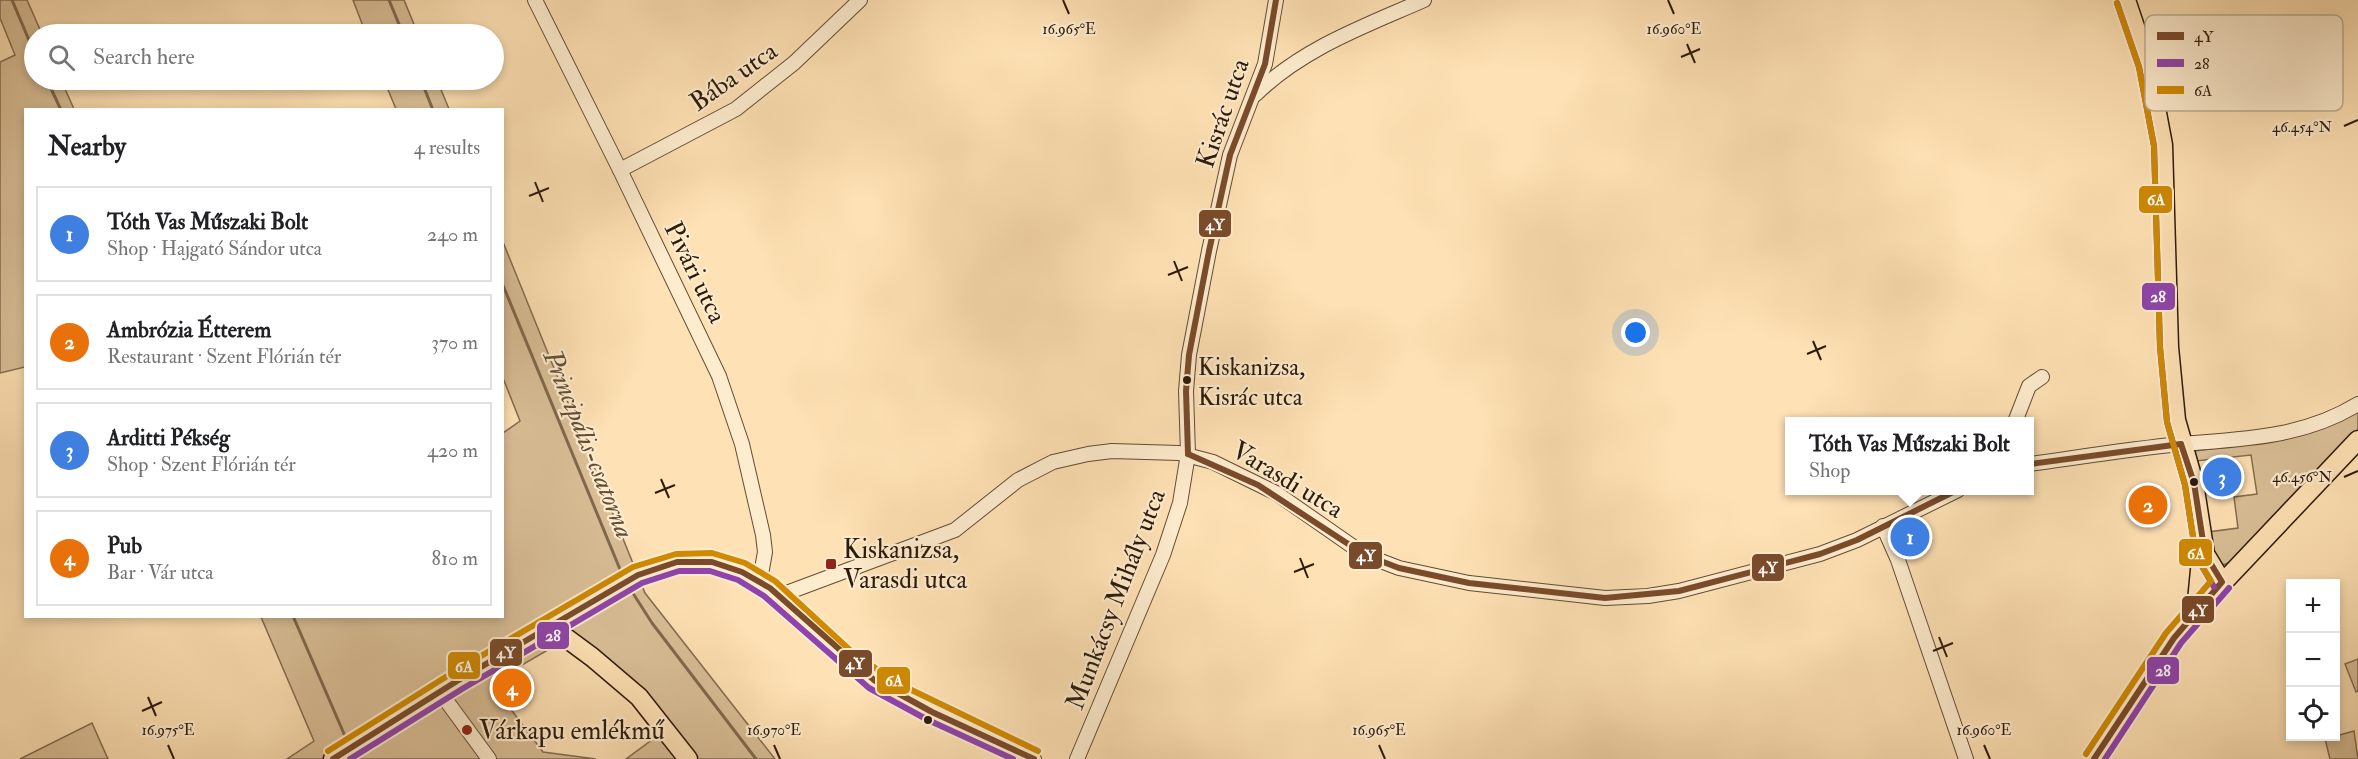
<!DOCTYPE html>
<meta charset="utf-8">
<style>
body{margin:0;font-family:"IM FELL Double Pica",serif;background:#f6f6f6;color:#202124}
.controls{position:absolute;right:18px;bottom:18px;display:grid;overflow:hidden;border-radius:0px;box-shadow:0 3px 9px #0003}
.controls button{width:54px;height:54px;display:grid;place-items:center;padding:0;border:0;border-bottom:2px solid #e0e0e0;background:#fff;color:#202124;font:30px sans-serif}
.you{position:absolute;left:1636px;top:333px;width:21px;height:21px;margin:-15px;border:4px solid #fff;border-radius:50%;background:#1a73e8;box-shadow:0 0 0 9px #1a73e833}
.badge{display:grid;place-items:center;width:39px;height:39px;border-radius:50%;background:#8f2418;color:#fff;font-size:20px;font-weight:700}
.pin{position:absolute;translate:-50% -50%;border:3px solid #fff;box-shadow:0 2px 6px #0006}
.popup{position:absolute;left:1785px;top:417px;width:249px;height:78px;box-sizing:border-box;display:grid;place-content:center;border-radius:0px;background:#fff;filter:drop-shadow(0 2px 4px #0005);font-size:20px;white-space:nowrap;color:#757577}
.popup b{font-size:22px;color:#202124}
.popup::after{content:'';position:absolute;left:50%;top:100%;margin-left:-12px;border:12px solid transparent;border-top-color:#fff}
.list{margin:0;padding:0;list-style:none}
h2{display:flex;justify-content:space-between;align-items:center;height:78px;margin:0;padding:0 24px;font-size:26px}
h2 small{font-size:20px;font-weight:400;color:#757577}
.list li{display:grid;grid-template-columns:39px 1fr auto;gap:18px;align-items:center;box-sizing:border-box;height:96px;margin:0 12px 12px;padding:0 12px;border:2px solid #e0e0e0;border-radius:0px}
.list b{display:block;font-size:22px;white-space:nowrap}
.list p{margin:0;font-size:20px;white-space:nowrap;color:#757577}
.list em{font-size:20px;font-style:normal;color:#757577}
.icon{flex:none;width:33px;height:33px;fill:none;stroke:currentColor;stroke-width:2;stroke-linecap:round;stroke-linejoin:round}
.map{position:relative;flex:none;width:2358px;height:759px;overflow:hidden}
.search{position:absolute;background:#fff;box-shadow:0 3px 9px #0003;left:24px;top:24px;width:480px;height:66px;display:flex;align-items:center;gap:15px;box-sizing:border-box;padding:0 21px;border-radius:33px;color:#757577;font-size:22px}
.panel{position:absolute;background:#fff;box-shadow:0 3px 9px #0003;left:24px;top:108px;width:480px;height:510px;border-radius:0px}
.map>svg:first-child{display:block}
.green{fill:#dabf97;stroke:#846c51;stroke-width:1.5}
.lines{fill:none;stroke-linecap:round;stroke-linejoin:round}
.stream{stroke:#80694e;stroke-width:3}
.minor-casing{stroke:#614c35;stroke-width:16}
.major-casing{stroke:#2d1a0b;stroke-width:21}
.minor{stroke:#feecce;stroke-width:14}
.major{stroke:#fee1b4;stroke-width:18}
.bus-1-casing{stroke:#feecce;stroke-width:10}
.bus-2-casing{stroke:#feecce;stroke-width:10}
.bus-3-casing{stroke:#feecce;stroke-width:10}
.bus-1{stroke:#7a4b2a;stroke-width:6}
.bus-2{stroke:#8e44ad;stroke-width:6}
.bus-3{stroke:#cf8a02;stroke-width:6}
.ticks{fill:none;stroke:#2d1a0b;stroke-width:2}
.bus-dot{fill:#2d1a0b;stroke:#feecce;stroke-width:2}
.poi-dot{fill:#8f2418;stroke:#feecce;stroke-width:2}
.labels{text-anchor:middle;stroke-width:4.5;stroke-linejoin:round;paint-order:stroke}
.bus-label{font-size:24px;fill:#2d1a0b;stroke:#feecce;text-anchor:start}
.street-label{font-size:26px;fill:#2d1a0b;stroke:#feecce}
.poi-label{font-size:26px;fill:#2d1a0b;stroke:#feecce;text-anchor:start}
.water-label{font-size:27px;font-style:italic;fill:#644e38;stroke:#feecce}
.key{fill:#feecce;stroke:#bfad94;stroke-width:1.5}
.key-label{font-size:16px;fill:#2d1a0b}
.ticks-label{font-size:15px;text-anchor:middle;fill:#2d1a0b;stroke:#feecce;stroke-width:4.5;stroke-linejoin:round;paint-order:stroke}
.line-badge{stroke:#feecce;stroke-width:2}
.badge-label{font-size:16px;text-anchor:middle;font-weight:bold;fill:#fff}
</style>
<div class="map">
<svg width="2358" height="759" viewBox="0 0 2358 759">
<rect width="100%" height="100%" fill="#fee1b4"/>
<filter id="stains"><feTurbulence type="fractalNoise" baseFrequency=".00333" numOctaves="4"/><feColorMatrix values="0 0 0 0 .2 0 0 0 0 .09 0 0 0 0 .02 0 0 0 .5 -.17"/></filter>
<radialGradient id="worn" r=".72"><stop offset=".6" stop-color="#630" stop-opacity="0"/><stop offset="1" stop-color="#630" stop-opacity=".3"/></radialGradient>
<g class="green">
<path d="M 0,0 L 27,0 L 42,34 L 34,34 L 34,80 L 61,80 L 74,109 L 26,110 L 25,367 L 0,373 L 0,62 L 15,55 L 0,18 Z"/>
<path d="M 353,0 L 404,0 L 418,34 L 366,34 Z"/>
<path d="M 384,80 L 437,80 L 449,109 L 396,109 Z"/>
<path d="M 503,242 L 645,593 L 775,759 L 626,759 L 657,736 L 623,692 L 558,644 L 491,683 L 543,752 L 596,759 L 287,759 L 314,741 L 261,617 L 502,616 L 503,433 L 520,421 L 503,378 Z"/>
<path d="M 2358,407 L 2358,432 L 2233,561 L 2218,567 L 2208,532 L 2238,528 L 2234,497 L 2257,494 L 2251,455 L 2196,461 L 2195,451 L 2283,439 Z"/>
<path d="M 2358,659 L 2358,691 L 2356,692 L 2345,664 Z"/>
<path d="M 92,723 L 108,759 L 20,759 Z"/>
<path d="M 2354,731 L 2358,759 L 2330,759 L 2325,739 Z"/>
</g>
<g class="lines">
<g class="stream">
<path d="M 12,0 L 34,52"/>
<path d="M 389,0 L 403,34"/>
<path d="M 47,80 L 61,110"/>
<path d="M 421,80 L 433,110"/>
<path d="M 502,283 L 624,579"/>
<path d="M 629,587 L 652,623 L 756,759"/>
<path d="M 293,616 L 348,743"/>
</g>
<defs>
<g id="minor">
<path d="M 535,0 L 620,170 L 719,376 L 742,444 L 763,535 L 765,552 L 760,580"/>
<path d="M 1256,94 C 1303,48 1365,26 1424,0"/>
<path d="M 620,170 L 736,109 L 794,63 L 860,0"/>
<path d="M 2015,422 L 2029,386 L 2042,377"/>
<path d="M 2030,464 C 2080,457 2130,449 2181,444 C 2242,439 2303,438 2358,404"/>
<path d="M 1883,526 L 1898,560 L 1966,759"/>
<path d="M 781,595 L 955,530 L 1018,480 L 1053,462 L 1088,454 L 1112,451 L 1179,453 L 1213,462 L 1276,493 L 1365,555 L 1399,568 L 1469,583 L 1605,598 L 1648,596 L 1679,591 L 1820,554 L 1857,540 L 1958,490"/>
<path d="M 550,626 C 628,581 695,525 781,595 C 813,621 838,654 872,678 C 891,692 914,701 936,712 C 968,727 1001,743 1034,759"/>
<path d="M 440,692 L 489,759"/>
<path d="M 1077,759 L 1163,555 L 1180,503 L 1188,454 L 1186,391 L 1189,355 L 1209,251 L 1230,155 L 1265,64 L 1276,0"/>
<path d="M 2094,759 L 2153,668 L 2196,611"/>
</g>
<g id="major">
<path d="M 2126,0 L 2148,65 L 2163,145 L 2169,347 L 2176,420 L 2194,483 L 2205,554 L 2222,582"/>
<path d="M 2196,611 L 2358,440"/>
<path d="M 2196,611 L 2202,550"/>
<path d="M 333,759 L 550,626 L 592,657 L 639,697 L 688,759"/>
</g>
</defs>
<use href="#minor" class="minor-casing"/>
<use href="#major" class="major-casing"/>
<use href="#minor" class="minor"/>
<use href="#major" class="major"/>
<defs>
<g id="bus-1">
<path d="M 1188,454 L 1258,485 L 1365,555 L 1399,568 L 1469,583 L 1605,598 L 1679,591 L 1820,554 L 1857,540 L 1957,490"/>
<path d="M 1188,454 L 1186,391 L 1189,355 L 1209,251 L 1230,155 L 1265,64 L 1276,0"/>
<path d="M 2030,464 L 2181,444"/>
<path d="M 333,759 L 457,681 L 638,575 L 677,562 L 712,562 L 742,572 L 770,588 L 874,680 L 932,712 L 1034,759"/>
<path d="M 2094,759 L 2174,638 L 2222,582 L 2205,554 L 2194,483 L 2181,444"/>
</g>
<g id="bus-2">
<path d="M 2117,3 L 2139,67 L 2154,146 L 2160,347 L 2167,422 L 2185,485 L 2196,556 L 2214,587"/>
<path d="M 350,759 L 462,689 L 642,583 L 679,571 L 710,571 L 738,580 L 764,596 L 869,688 L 928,720 L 1013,759"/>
<path d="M 2105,759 L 2181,643 L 2229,588"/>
</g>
<g id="bus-3">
<path d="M 328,751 L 452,673 L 633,567 L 676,554 L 712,553 L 745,563 L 775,581 L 852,652 L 897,683 L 1038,751"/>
<path d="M 2086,754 L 2166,633 L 2211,581 L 2196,556 L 2185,485 L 2167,422 L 2160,347 L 2154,146 L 2139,67 L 2117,3"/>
</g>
</defs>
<use href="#bus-1" class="bus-1-casing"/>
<use href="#bus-2" class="bus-2-casing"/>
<use href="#bus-3" class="bus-3-casing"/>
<use href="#bus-1" class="bus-1"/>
<use href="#bus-2" class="bus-2"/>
<use href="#bus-3" class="bus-3"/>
</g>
<path class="ticks" d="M 1063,0 L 1069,14M 1668,0 L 1674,14M 1687,44 L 1695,63M 1681,57 L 1700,49M 2344,126 L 2358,120M 535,182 L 543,202M 529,196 L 549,188M 1174,261 L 1182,281M 1168,275 L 1188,267M 1813,341 L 1821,360M 1807,354 L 1826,346M 2344,477 L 2358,471M 661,479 L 669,498M 655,493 L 675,485M 1300,558 L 1308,578M 1294,572 L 1314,564M 1939,637 L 1947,657M 1933,651 L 1953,643M 148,697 L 156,716M 142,711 L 162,702M 168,745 L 174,759M 774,745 L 780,759M 1379,745 L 1385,759M 1984,745 L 1990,759"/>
<g class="bus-dot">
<circle cx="1187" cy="380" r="5"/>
<circle cx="2194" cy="482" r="5"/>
<circle cx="928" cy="720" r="5"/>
</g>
<g class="poi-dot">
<rect x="825" y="558" width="12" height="12" rx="3"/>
<circle cx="467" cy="730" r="6"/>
</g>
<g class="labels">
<g class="bus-label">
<text x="1198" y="375">Kiskanizsa,<tspan x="1198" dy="30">Kisrác utca</tspan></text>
</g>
<g class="street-label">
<text transform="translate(733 76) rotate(-35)" y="9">Bába utca</text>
<text transform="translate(1222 113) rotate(-71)" y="9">Kisrác utca</text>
<text transform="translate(696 272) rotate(64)" y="9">Pivári utca</text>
<text transform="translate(1288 479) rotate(31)" y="9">Varasdi utca</text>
<text transform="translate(1115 599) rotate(-69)" y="9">Munkácsy Mihály utca</text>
</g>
<g class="poi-label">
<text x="843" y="558">Kiskanizsa,<tspan x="843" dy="30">Varasdi utca</tspan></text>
<text x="479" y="739">Várkapu emlékmű</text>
</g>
<g class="water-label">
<text transform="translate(589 444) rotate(68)" y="9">Principális-csatorna</text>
</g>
</g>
<rect x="2145" y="15" width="198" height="96" rx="9" class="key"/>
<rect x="2157" y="32" width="27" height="8" fill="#7a4b2a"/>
<rect x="2157" y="59" width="27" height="8" fill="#8e44ad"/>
<rect x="2157" y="86" width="27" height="8" fill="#cf8a02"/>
<g class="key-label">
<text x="2194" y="42">4Y</text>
<text x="2194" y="69">28</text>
<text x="2194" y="96">6A</text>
</g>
<g class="ticks-label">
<text x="1069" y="34">16.965°E</text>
<text x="1674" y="34">16.960°E</text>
<text x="2302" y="132">46.454°N</text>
<text x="2302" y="482">46.456°N</text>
<text x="168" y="735">16.975°E</text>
<text x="774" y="735">16.970°E</text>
<text x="1379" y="735">16.965°E</text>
<text x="1984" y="735">16.960°E</text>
</g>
<g class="line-badge">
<rect x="2138" y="185" width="35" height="29" rx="6" fill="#cf8a02"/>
<rect x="1198" y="209" width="34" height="29" rx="6" fill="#7a4b2a"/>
<rect x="2141" y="282" width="35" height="29" rx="6" fill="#8e44ad"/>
<rect x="2178" y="538" width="35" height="29" rx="6" fill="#cf8a02"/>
<rect x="1348" y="541" width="35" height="29" rx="6" fill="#7a4b2a"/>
<rect x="1751" y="553" width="34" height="29" rx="6" fill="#7a4b2a"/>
<rect x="2181" y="595" width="34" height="29" rx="6" fill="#7a4b2a"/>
<rect x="536" y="621" width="34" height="29" rx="6" fill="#8e44ad"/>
<rect x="489" y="638" width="34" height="29" rx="6" fill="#7a4b2a"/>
<rect x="838" y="649" width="35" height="29" rx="6" fill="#7a4b2a"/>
<rect x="447" y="651" width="34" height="29" rx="6" fill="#cf8a02"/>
<rect x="2146" y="656" width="34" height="29" rx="6" fill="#8e44ad"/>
<rect x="876" y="666" width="35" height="29" rx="6" fill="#cf8a02"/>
</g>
<g class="badge-label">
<text x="2156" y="205">6A</text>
<text x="1215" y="230">4Y</text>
<text x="2158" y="302">28</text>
<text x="2196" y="559">6A</text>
<text x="1366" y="561">4Y</text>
<text x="1768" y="573">4Y</text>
<text x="2198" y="616">4Y</text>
<text x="553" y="641">28</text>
<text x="506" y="658">4Y</text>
<text x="855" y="669">4Y</text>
<text x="464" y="672">6A</text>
<text x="2163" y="676">28</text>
<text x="894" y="686">6A</text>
</g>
<rect width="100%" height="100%" filter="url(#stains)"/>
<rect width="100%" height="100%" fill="url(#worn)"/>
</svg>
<div class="controls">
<button>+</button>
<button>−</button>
<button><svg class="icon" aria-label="locate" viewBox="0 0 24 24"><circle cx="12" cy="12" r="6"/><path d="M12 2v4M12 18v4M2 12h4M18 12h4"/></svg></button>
</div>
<div class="you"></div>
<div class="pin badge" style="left:1910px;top:537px;background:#3f7fe0">1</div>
<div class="popup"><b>Tóth Vas Műszaki Bolt</b>Shop</div>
<div class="pin badge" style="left:2148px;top:505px;background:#e8710a">2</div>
<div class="pin badge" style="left:2222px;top:477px;background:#3f7fe0">3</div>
<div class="pin badge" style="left:512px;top:688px;background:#e8710a">4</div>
<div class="search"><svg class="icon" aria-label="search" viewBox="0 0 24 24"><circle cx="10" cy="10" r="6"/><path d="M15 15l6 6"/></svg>Search here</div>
<section class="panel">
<h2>Nearby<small>4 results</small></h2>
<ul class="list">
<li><span class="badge" style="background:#3f7fe0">1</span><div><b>Tóth Vas Műszaki Bolt</b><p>Shop · Hajgató Sándor utca</p></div><em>240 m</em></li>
<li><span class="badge" style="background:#e8710a">2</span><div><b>Ambrózia Étterem</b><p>Restaurant · Szent Flórián tér</p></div><em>370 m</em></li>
<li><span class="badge" style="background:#3f7fe0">3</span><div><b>Arditti Pékség</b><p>Shop · Szent Flórián tér</p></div><em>420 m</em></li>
<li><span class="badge" style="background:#e8710a">4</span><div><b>Pub</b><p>Bar · Vár utca</p></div><em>810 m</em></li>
</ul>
</section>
</div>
